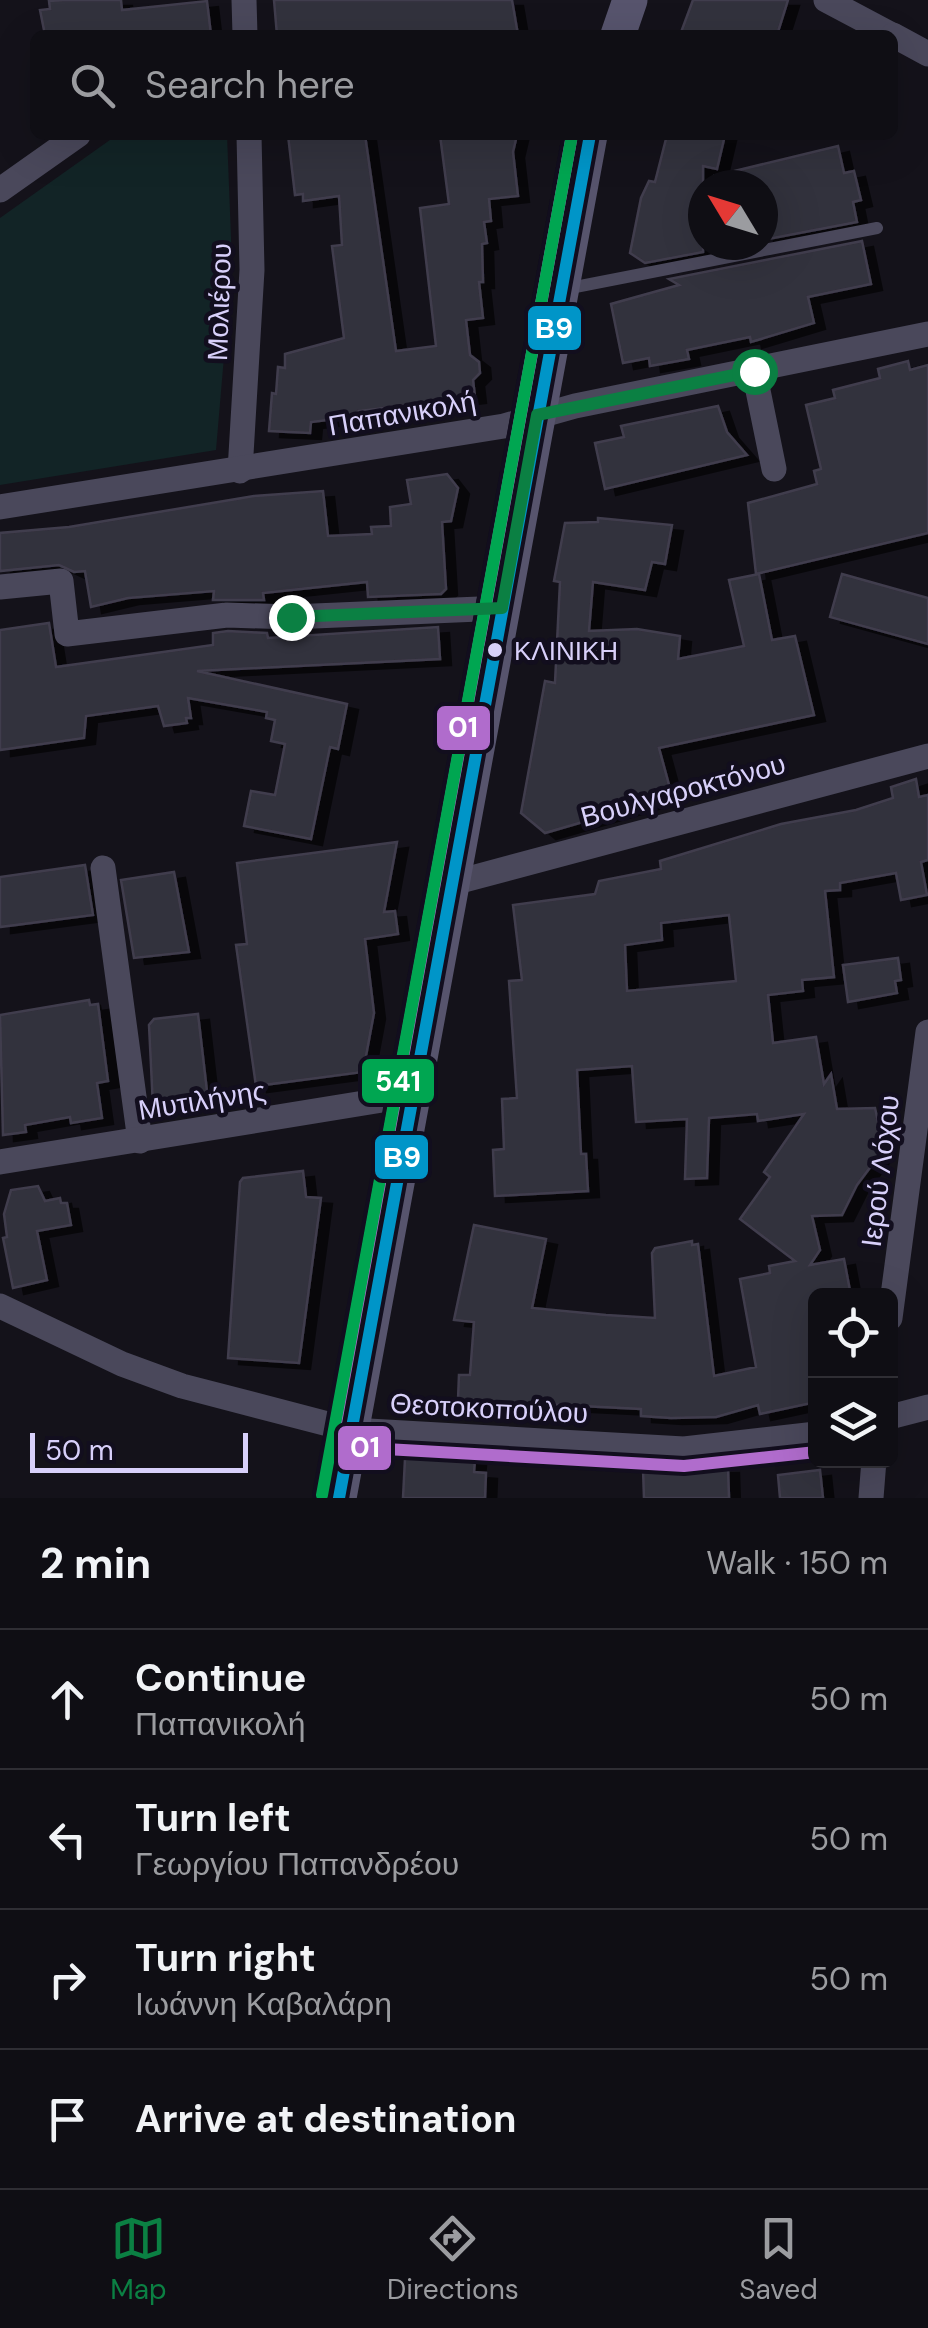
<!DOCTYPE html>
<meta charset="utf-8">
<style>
body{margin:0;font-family:"DM Sans",sans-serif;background:#18171d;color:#f1f3f6}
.controls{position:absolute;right:30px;bottom:30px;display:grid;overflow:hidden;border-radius:15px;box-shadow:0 10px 40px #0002}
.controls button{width:90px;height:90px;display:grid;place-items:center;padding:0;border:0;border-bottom:2px solid #2f2e34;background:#0f0e14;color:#f1f3f6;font:50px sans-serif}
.compass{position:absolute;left:688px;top:170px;width:90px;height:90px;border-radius:50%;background:#0f0e14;box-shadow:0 10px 40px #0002;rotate:308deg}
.scale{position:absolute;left:30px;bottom:25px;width:218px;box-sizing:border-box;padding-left:10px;border:5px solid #d8d0fa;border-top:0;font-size:28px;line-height:35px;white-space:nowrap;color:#d8d0fa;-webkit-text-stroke:8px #120e1e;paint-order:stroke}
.stop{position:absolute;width:30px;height:30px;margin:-22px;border:8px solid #0b8043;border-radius:50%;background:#fff}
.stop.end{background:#0b8043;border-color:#fff;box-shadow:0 2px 10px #0008}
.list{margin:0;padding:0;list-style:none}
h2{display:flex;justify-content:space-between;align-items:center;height:130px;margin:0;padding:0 40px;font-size:42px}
h2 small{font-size:32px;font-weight:400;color:#9b9ca0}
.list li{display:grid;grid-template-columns:65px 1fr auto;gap:30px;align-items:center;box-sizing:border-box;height:140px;padding:0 40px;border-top:2px solid #2f2e34}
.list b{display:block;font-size:38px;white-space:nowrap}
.list p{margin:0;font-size:32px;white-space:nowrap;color:#9b9ca0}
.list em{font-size:32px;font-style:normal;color:#9b9ca0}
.icon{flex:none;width:55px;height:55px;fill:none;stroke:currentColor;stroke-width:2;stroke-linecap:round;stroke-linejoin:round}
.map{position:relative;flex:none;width:928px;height:1498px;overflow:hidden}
.search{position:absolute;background:#0f0e14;box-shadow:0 10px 40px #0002;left:30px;right:30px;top:30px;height:110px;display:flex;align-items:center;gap:25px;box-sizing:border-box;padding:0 35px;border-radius:15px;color:#9b9ca0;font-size:38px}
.sheet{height:690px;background:#0f0e14}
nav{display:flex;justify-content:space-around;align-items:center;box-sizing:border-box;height:140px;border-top:2px solid #2f2e34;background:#0f0e14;font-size:28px;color:#9b9ca0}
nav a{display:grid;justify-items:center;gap:5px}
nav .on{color:#0b8043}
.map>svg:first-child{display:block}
.green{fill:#122426}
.building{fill:#32303c;stroke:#413d4d;stroke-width:2.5;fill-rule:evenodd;filter:url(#shadow)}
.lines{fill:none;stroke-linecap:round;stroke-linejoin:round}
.service{stroke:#4a485b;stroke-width:12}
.minor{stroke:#4a485b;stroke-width:25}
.secondary{stroke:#57546d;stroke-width:35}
.bus-1-casing{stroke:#120e1e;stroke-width:20}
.bus-2-casing{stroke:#120e1e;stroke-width:20}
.bus-3-casing{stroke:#120e1e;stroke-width:20}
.bus-1{stroke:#0095c8;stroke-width:12}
.bus-2{stroke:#b06ccc;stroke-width:12}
.bus-3{stroke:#00a651;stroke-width:12}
.route{stroke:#0b8043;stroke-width:12}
.bus-dot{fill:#d8d0fa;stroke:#120e1e;stroke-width:4}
.labels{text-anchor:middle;stroke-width:9;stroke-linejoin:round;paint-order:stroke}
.bus-label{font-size:26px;fill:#d8d0fa;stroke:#120e1e;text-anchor:start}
.street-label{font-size:28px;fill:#d8d0fa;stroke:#120e1e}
.line-badge{stroke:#120e1e;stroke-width:4}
.badge-label{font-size:28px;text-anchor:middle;font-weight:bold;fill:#fff}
</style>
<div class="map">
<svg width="928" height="1498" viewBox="0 0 928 1498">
<defs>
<filter id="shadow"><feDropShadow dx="11" dy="6" stdDeviation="0" flood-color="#0009"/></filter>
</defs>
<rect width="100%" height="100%" fill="#14121a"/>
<path class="green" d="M 117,135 L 227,135 L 232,263 L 216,450 L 0,485 L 0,218 Z"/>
<g class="building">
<path d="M 63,0 L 121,0 L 122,10 L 207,1 L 211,35 L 45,35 L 40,10 L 50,9 L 49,1 Z"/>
<path d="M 274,0 L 512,0 L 518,35 L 277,35 Z"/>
<path d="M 693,0 L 788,0 L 777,35 L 680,35 Z"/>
<path d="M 288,135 L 365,135 L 396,351 L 436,346 L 420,208 L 449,204 L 440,135 L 517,135 L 513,152 L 518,196 L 489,199 L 491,221 L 484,222 L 487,243 L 482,244 L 483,282 L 479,282 L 483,318 L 466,320 L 470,355 L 479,362 L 480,373 L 473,380 L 475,397 L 359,411 L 360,416 L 311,422 L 310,433 L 269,431 L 272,393 L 276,394 L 278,367 L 285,368 L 285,354 L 344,338 L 332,246 L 342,245 L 339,196 L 303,201 L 303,194 L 295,195 Z"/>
<path d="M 667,135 L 725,135 L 717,169 L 703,166 L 703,252 L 645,263 L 630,253 L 641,198 L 649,181 L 655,182 Z"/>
<path d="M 838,146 L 844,173 L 854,171 L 861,200 L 853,202 L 857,222 L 763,240 L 763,185 L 715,185 L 714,176 Z"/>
<path d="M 862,241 L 871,284 L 808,297 L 814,323 L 751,342 L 750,337 L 687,350 L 689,359 L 650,366 L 649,358 L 623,363 L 611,304 L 679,285 L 669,279 Z"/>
<path d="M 908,361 L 910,370 L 928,365 L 928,533 L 756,574 L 748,503 L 817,484 L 814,471 L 821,469 L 806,405 L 835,398 L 833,390 L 880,378 L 878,369 Z"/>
<path d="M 718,406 L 727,432 L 747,455 L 605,489 L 595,443 L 624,437 L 621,426 Z"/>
<path d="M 447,474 L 458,488 L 451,521 L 442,522 L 446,589 L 441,594 L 368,597 L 367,582 L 263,593 L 264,600 L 213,600 L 214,591 L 128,598 L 91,607 L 85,571 L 74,572 L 59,565 L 0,571 L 0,533 L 69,527 L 254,496 L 323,491 L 328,536 L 372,534 L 371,527 L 391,526 L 390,507 L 411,504 L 407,480 Z"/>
<path d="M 598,518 L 672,525 L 665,564 L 652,562 L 645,590 L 593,582 L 589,631 L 637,629 L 680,636 L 678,659 L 744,646 L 729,580 L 759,574 L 772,640 L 795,636 L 814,715 L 659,748 L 672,796 L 545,833 L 521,813 L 545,681 L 555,683 L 560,582 L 554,581 L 565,523 L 598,522 Z"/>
<path d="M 842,574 L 928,598 L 928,644 L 830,617 Z"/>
<path d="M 49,623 L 56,667 L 213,645 L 213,633 L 228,631 L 267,633 L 268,638 L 438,627 L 440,659 L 197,671 L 347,704 L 338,749 L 330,747 L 311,839 L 244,826 L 251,791 L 275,795 L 285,744 L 271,741 L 275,720 L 266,718 L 267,712 L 188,698 L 191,718 L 186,718 L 187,723 L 164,726 L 158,706 L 86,716 L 84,738 L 0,750 L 0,630 Z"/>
<path d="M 916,779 L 919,797 L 928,795 L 928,860 L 921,862 L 927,895 L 901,900 L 896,873 L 840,883 L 840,890 L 825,891 L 834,977 L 802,980 L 803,991 L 768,995 L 773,1043 L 816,1037 L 824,1084 L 831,1074 L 837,1109 L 875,1108 L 884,1149 L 857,1185 L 842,1215 L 812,1216 L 820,1250 L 810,1265 L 844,1259 L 851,1296 L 816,1296 L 816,1402 L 760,1414 L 758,1405 L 716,1417 L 671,1418 L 641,1416 L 641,1409 L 458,1400 L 459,1375 L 470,1375 L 474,1322 L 454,1320 L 474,1225 L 546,1239 L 532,1308 L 606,1315 L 655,1318 L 652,1253 L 655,1248 L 692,1241 L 692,1245 L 698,1244 L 714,1376 L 756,1367 L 740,1279 L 770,1273 L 769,1266 L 795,1261 L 740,1219 L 770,1177 L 764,1172 L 804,1114 L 758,1121 L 757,1114 L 709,1118 L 707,1178 L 685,1179 L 687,1119 L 636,1122 L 632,1066 L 577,1070 L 581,1154 L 586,1154 L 588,1191 L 495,1196 L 493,1150 L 504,1149 L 502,1099 L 517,1098 L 509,981 L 522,980 L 513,905 L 595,894 L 599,881 L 661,869 L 660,861 L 781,824 L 856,810 L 893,798 L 891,787 ZM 729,915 L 736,981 L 627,991 L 625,945 L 662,940 L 661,923 Z"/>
<path d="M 397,842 L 384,912 L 395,911 L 398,934 L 365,939 L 374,1013 L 363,1072 L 256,1086 L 236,945 L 247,944 L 237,863 Z"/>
<path d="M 85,865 L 93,915 L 0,927 L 0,877 Z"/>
<path d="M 174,872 L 189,952 L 134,958 L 121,880 Z"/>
<path d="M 898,958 L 901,980 L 895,981 L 897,993 L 848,1002 L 843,965 Z"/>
<path d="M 89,1000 L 90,1005 L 98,1004 L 108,1081 L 97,1083 L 102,1118 L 71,1123 L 70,1117 L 25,1125 L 26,1132 L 3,1135 L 0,1015 Z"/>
<path d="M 198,1014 L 208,1100 L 153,1106 L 149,1025 L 154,1019 Z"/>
<path d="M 303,1171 L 306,1197 L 321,1198 L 299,1363 L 228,1358 L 240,1182 L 243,1178 Z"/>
<path d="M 38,1186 L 45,1201 L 60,1198 L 61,1203 L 67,1203 L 71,1225 L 37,1231 L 47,1280 L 13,1288 L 3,1238 L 7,1237 L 4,1214 L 11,1190 Z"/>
<path d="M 442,1458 L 475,1460 L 474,1472 L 486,1473 L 485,1498 L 403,1498 L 405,1459 Z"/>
<path d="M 728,1467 L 729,1498 L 644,1498 L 643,1469 Z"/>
<path d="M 820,1470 L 823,1498 L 780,1498 L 778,1475 Z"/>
</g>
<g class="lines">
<path class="service" d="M 565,289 L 877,228"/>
<g class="minor">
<path d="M 244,0 L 245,35"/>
<path d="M 826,0 L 892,35"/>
<path d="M 893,35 L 928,54"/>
<path d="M 0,190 L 78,135"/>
<path d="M 754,371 L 774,469"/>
<path d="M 240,471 L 252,270 L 249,135"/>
<path d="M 0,507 L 504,426 L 575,406 L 928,334"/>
<path d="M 0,587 L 61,581 L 67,634 L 227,615 L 291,617 L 503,608"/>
<path d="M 103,868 L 140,1141"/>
<path d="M 453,883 L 928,756"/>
<path d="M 0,1162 L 413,1095"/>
<path d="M 0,1306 L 122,1364 L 182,1386 L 351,1430 L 684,1449 L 816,1434"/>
<path d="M 890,1318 L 928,1032"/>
<path d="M 890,1417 L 928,1407"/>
<path d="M 871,1498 L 874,1460"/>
</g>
<g class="secondary">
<path d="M 618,35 L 630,0"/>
<path d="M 339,1498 L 590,135"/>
</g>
<defs>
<path id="bus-1" d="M 339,1498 L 590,135"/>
<path id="bus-2" d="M 572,135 L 334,1434 L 339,1443 L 350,1447 L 684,1466 L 816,1452"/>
<path id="bus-3" d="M 322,1495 L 572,135"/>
</defs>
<use href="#bus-1" class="bus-1-casing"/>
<use href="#bus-2" class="bus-2-casing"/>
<use href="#bus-3" class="bus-3-casing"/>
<use href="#bus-1" class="bus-1"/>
<use href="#bus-2" class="bus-2"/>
<use href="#bus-3" class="bus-3"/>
</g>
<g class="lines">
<path class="route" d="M 291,617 L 502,608 L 537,415 L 754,371"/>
</g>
<circle class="bus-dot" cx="495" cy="650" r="9"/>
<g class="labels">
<g class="bus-label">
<text x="514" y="660">ΚΛΙΝΙΚΗ</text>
</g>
<g class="street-label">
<text transform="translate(219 302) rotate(-88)" y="10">Μολιέρου</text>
<text transform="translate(402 413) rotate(-10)" y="10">Παπανικολή</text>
<text transform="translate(683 790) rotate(-15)" y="10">Βουλγαροκτόνου</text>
<text transform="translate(202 1100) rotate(-9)" y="10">Μυτιλήνης</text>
<text transform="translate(880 1171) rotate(-83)" y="10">Ιερού Λόχου</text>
<text transform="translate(489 1408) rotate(3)" y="10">Θεοτοκοπούλου</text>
</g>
</g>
<g class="line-badge">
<rect x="526" y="304" width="57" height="48" rx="10" fill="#0095c8"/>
<rect x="435" y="704" width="57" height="48" rx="10" fill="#b06ccc"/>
<rect x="360" y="1057" width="76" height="48" rx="10" fill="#00a651"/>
<rect x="373" y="1133" width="57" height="48" rx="10" fill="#0095c8"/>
<rect x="336" y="1424" width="57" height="48" rx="10" fill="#b06ccc"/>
</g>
<g class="badge-label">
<text x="554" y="338">Β9</text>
<text x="463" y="737">01</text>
<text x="398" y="1091">541</text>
<text x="402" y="1167">Β9</text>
<text x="365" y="1457">01</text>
</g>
</svg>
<div class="controls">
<button><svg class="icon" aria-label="locate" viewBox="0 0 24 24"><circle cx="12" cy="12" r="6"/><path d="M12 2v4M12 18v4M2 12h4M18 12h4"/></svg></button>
<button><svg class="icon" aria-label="layers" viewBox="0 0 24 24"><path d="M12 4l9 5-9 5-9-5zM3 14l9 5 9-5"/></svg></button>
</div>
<svg class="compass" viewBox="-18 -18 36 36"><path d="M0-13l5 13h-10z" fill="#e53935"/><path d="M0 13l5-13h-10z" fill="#9b9ca0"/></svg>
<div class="scale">50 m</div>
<div class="stop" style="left:754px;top:371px"></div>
<div class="stop end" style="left:291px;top:617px"></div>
<div class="search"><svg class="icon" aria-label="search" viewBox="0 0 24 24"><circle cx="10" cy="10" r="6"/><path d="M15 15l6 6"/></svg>Search here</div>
</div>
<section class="sheet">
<h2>2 min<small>Walk · 150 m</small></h2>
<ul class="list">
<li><svg class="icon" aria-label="ahead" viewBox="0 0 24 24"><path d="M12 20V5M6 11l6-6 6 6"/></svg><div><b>Continue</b><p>Παπανικολή</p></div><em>50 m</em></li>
<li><svg class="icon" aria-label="left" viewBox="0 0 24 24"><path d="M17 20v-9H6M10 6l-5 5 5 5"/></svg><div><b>Turn left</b><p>Γεωργίου Παπανδρέου</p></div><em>50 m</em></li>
<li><svg class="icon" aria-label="right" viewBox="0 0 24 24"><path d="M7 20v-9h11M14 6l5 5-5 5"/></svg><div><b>Turn right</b><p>Ιωάννη Καβαλάρη</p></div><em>50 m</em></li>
<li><svg class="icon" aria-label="arrive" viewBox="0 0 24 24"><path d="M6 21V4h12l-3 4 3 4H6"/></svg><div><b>Arrive at destination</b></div></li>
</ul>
</section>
<nav>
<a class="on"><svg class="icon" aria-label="map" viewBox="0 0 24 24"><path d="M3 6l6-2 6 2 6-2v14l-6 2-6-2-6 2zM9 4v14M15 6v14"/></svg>Map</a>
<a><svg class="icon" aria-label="directions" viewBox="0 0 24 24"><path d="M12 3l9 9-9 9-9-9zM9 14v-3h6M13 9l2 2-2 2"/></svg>Directions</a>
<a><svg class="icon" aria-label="saved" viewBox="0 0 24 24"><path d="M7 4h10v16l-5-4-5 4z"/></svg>Saved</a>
</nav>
